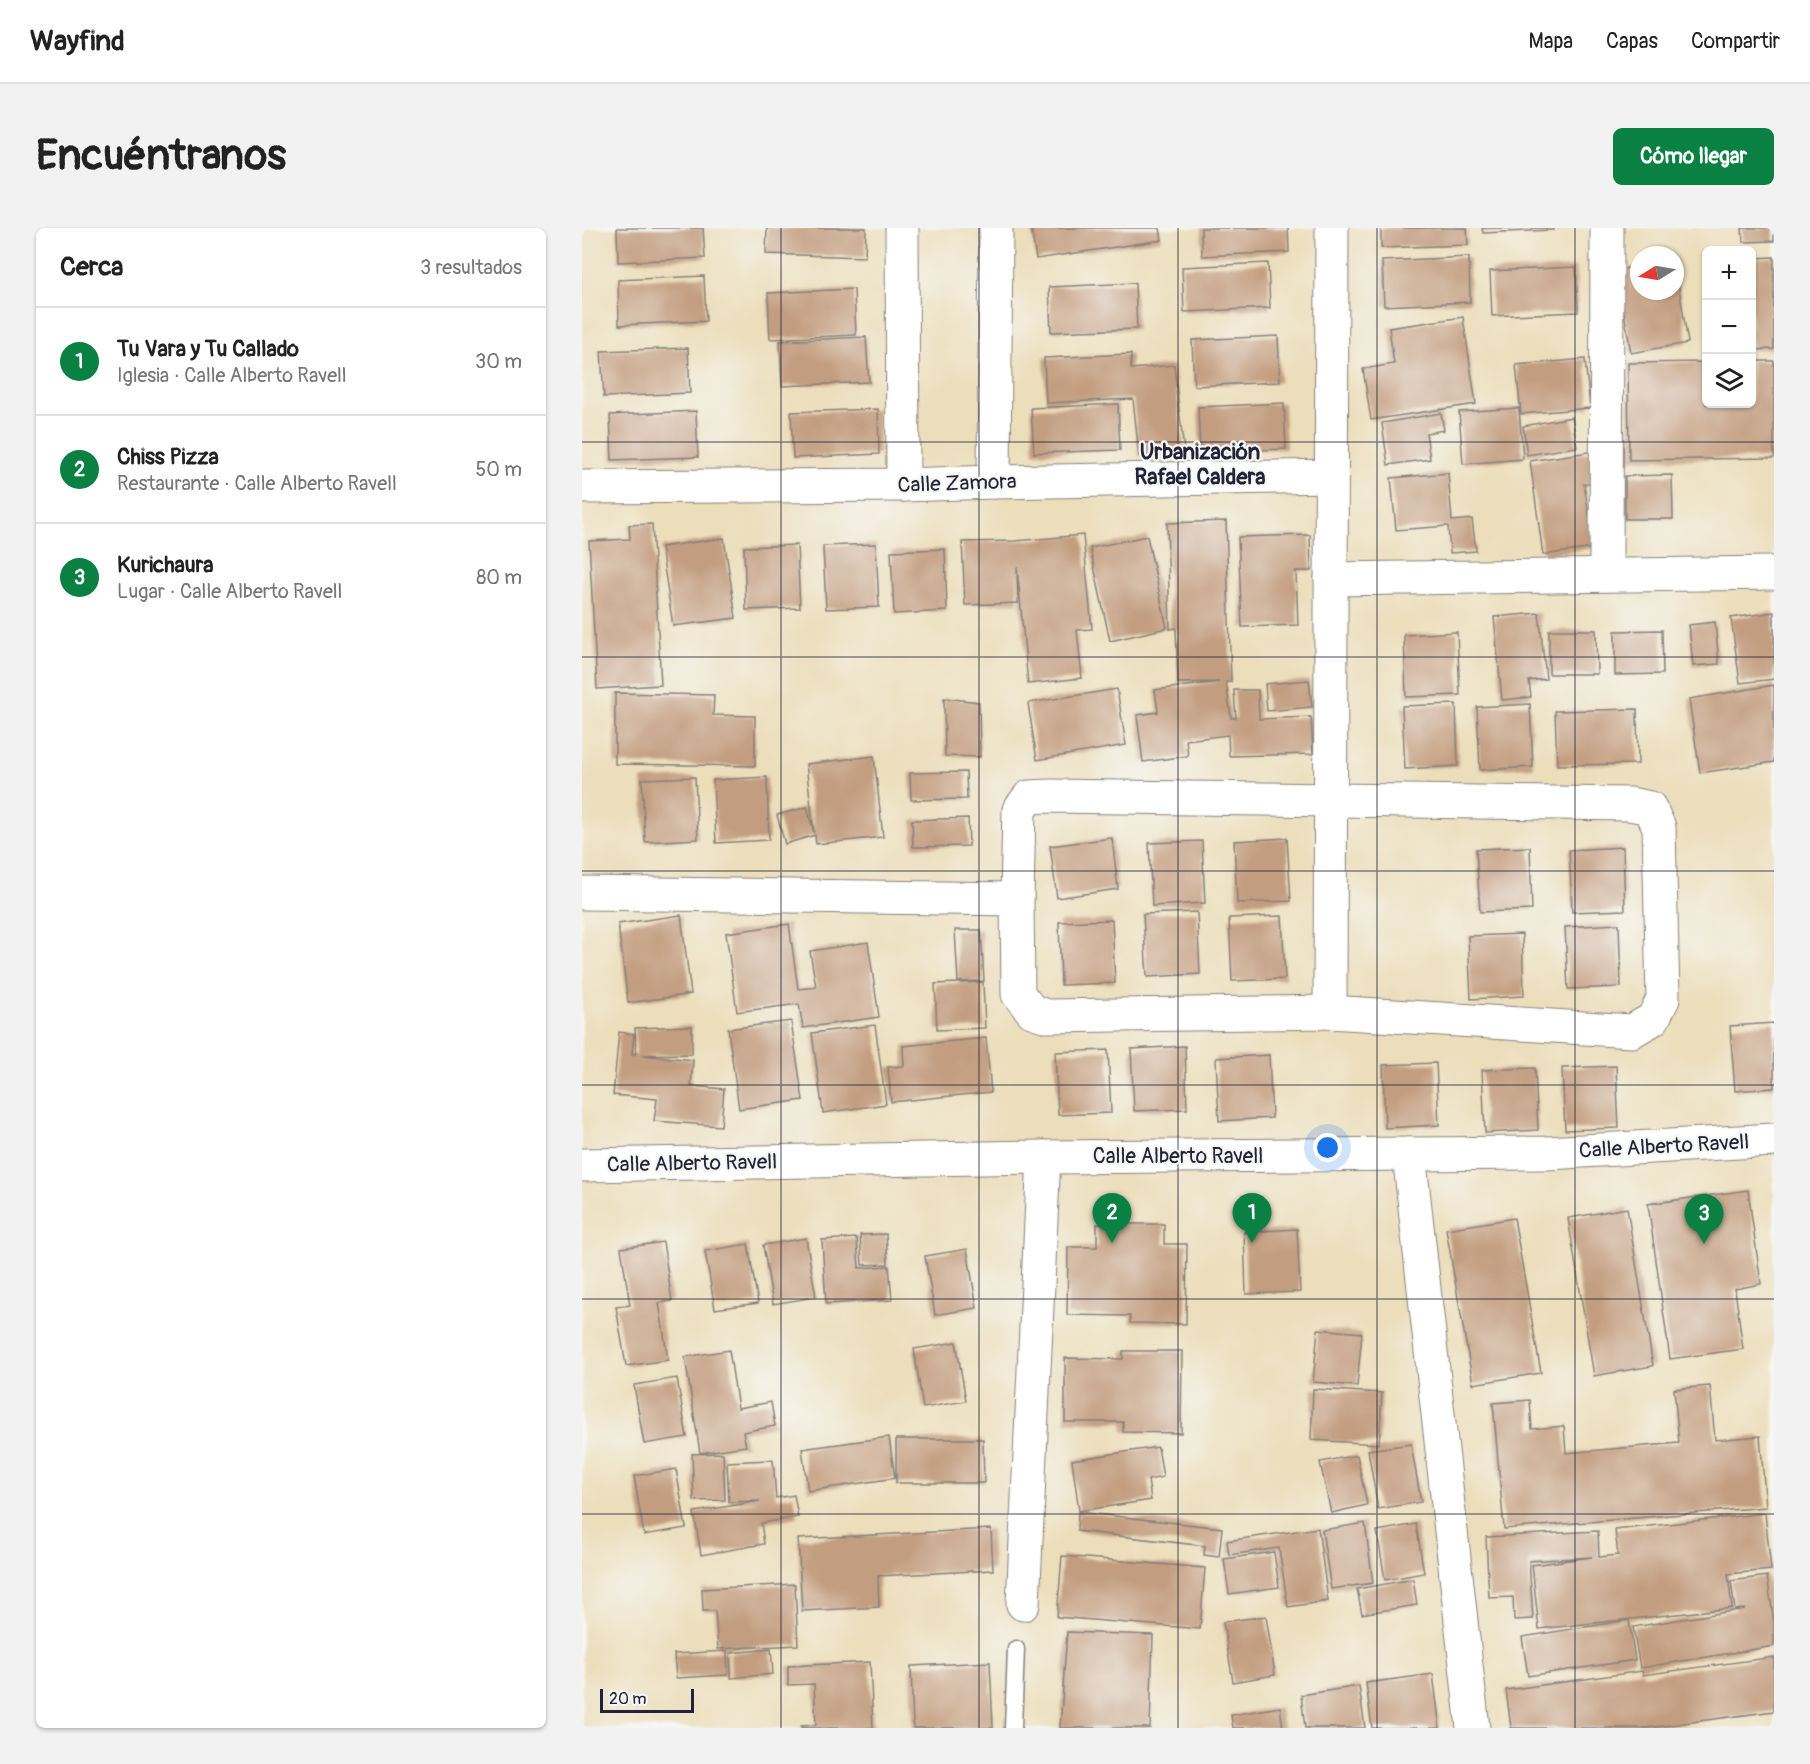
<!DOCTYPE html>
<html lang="es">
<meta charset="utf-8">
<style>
body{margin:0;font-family:Pangolin,sans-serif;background:#f2f2f2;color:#222}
.controls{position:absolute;right:18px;top:18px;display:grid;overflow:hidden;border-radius:9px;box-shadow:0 2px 4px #0004}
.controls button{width:54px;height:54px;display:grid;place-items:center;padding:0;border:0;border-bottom:2px solid #e0e0e0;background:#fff;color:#222;font:30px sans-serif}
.compass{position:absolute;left:1048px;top:18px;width:54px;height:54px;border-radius:50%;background:#fff;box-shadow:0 2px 4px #0004;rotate:259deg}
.scale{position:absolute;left:18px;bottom:15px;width:94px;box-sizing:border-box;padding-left:6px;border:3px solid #22223b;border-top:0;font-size:16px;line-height:21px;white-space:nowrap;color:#22223b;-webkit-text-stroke:4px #f6f6f2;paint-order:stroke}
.you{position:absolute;left:746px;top:920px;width:21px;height:21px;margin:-15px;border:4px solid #fff;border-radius:50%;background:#1a73e8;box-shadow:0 0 0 9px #1a73e833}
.badge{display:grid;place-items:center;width:39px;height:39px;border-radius:50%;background:#0b8043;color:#fff;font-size:20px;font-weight:700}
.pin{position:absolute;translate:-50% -50px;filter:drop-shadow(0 2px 3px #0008)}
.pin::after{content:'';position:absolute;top:32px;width:21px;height:18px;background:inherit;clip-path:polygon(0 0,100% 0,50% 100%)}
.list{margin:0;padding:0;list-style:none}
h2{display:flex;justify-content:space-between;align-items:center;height:78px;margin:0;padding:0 24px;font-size:26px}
h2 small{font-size:20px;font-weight:400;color:#767676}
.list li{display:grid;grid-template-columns:39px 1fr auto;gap:18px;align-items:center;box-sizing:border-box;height:108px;padding:0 24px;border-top:2px solid #e0e0e0}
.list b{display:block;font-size:22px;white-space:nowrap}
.list p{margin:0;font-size:20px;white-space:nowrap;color:#767676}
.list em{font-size:20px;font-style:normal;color:#767676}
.icon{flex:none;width:33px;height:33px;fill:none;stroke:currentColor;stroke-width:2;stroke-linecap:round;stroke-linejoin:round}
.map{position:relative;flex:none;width:1192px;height:1500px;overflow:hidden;border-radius:9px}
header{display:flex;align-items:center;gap:36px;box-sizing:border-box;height:84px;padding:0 30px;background:#fff;border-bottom:2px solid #e0e0e0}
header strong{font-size:28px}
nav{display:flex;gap:33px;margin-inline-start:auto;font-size:21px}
.intro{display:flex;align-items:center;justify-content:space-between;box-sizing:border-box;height:144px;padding:0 36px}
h1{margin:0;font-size:42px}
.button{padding:15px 27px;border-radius:9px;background:#0b8043;color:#fff;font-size:21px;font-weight:700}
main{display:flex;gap:36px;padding:0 36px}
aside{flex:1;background:#fff;border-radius:9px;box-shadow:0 2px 4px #0004}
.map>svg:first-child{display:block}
.building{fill:#c39d7f}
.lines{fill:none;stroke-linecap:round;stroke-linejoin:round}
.lane-casing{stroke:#87807b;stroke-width:19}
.street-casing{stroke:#87807b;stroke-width:35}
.lane{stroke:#fff;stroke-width:16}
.street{stroke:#fff;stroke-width:33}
.grid{fill:none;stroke:#22223b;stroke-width:1.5;stroke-opacity:0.55}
.labels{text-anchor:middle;stroke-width:4.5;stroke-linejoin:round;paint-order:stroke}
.street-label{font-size:21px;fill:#22223b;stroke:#f6f6f2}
.neighbourhood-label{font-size:22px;font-weight:bold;fill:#22223b;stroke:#f6f6f2}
</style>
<header>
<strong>Wayfind</strong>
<nav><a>Mapa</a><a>Capas</a><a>Compartir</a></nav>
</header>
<div class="intro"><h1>Encuéntranos</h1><a class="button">Cómo llegar</a></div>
<main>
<aside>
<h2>Cerca<small>3 resultados</small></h2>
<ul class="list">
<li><span class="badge">1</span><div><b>Tu Vara y Tu Callado</b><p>Iglesia · Calle Alberto Ravell</p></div><em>30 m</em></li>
<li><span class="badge">2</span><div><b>Chiss Pizza</b><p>Restaurante · Calle Alberto Ravell</p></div><em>50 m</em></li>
<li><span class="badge">3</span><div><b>Kurichaura</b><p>Lugar · Calle Alberto Ravell</p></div><em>80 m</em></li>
</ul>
</aside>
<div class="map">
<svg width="1192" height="1500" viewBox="0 0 1192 1500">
<rect width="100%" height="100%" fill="#f6f6f2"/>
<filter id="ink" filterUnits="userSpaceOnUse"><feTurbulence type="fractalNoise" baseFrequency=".0167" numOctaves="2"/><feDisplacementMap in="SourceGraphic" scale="12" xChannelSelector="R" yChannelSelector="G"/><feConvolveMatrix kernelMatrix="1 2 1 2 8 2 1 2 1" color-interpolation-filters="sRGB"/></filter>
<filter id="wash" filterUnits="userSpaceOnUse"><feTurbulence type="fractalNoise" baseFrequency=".008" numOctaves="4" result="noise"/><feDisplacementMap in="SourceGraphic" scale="24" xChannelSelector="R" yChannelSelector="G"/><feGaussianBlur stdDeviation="1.35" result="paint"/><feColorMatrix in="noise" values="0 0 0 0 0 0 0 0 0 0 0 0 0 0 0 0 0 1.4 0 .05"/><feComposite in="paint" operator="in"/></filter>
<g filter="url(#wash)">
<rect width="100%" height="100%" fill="#ecdebb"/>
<g id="blocks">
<g class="building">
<path d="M 35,0 L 121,0 L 123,30 L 36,34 Z"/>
<path d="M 185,0 L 284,0 L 283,29 L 184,26 Z"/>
<path d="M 449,0 L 578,0 L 580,12 L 454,31 Z"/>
<path d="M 619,0 L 706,0 L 707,24 L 620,28 Z"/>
<path d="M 799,0 L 885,0 L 886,17 L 799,20 Z"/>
<path d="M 900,0 L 971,0 L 971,2 L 901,5 Z"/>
<path d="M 1160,0 L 1192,0 L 1192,13 L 1161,14 Z"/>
<path d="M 887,29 L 888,74 L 802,78 L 800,33 Z"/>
<path d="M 1192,29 L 1192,121 L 1170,122 L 1170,30 Z"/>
<path d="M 686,35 L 688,80 L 602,84 L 600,39 Z"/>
<path d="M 1057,38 L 1057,63 L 1093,63 L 1094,41 L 1106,115 L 1049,125 L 1035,42 Z"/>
<path d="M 994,39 L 996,84 L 910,88 L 908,43 Z"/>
<path d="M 122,48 L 124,93 L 37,97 L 36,52 Z"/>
<path d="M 553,55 L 555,101 L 469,104 L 467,59 Z"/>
<path d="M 272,61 L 274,107 L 188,111 L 186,65 Z"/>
<path d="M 881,89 L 894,176 L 789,192 L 781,141 L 812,136 L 807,100 Z"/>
<path d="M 696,108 L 698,154 L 612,158 L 610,112 Z"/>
<path d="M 284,109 L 287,154 L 200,158 L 198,113 Z"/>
<path d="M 106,120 L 108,165 L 22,169 L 19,123 Z"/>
<path d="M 549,126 L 549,141 L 592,137 L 602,223 L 557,228 L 551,171 L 464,175 L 462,130 Z"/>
<path d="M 1003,131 L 1008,180 L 939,186 L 934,137 Z"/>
<path d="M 1170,133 L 1192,133 L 1192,230 L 1047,232 L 1046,135 L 1124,134 L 1124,176 L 1170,176 Z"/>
<path d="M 702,175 L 704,221 L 618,224 L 616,179 Z"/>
<path d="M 536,176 L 538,222 L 452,225 L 449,180 Z"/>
<path d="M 937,180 L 941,231 L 881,236 L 877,184 Z"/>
<path d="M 296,181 L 297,226 L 211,230 L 209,184 Z"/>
<path d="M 114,183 L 116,229 L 30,232 L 28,187 Z"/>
<path d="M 859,185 L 862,202 L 844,205 L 848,231 L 806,237 L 800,195 Z"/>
<path d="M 990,189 L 995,219 L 945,227 L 941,198 Z"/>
<path d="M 1013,223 L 1017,254 L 1002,256 L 1012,320 L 961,327 L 948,233 Z"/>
<path d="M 866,245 L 870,293 L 890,291 L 894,323 L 868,325 L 866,298 L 814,302 L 809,250 Z"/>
<path d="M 1090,247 L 1091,291 L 1043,291 L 1043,248 Z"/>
<path d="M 644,293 L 649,454 L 644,454 L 649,490 L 654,490 L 652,462 L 676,462 L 677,491 L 729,489 L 731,526 L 647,528 L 646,507 L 604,512 L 606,528 L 561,534 L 555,487 L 576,484 L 573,462 L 637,454 L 596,455 L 594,400 L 588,401 L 585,295 Z"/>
<path d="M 70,296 L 79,457 L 15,461 L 7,313 L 48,311 L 47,297 Z"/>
<path d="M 501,307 L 510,401 L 495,402 L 500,450 L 446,456 L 435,339 L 436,375 L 383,377 L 380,314 L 433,313 Z"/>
<path d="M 728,307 L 729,343 L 714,343 L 716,397 L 660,399 L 656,309 Z"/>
<path d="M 565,308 L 585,400 L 528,413 L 508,320 Z"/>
<path d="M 142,310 L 154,390 L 91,398 L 79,319 Z"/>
<path d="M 294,316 L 297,379 L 244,381 L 241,318 Z"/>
<path d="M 215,317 L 218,380 L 164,382 L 162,319 Z"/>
<path d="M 363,321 L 365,383 L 312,386 L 309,323 Z"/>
<path d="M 1192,384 L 1192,451 L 1158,455 L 1149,390 Z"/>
<path d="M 957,385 L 964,451 L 947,453 L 949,469 L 920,472 L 912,389 Z"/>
<path d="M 1133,394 L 1137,436 L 1111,438 L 1107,397 Z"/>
<path d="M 967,402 L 1014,402 L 1015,446 L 967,446 Z"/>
<path d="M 1080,402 L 1081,446 L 1033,447 L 1033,403 Z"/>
<path d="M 875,404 L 878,467 L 824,469 L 822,407 Z"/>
<path d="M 727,452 L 730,479 L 685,483 L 683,456 Z"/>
<path d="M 1192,457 L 1192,534 L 1118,545 L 1107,471 Z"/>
<path d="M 535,461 L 544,517 L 455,532 L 446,475 Z"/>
<path d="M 33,465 L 132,467 L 131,487 L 173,488 L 173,538 L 33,536 Z"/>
<path d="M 362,470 L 397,474 L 398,529 L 363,528 Z"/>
<path d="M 874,476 L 876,538 L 823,541 L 820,478 Z"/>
<path d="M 948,476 L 951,539 L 898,542 L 895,479 Z"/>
<path d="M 1055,481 L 1056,536 L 975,537 L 973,483 Z"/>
<path d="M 292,528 L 301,609 L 234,616 L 233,607 L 203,616 L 195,587 L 225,579 L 232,605 L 224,536 Z"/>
<path d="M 384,544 L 385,571 L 329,572 L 328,545 Z"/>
<path d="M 113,549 L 116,611 L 63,614 L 60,551 Z"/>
<path d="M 185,549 L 187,612 L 134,615 L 131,552 Z"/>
<path d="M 386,590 L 387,618 L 331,619 L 330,592 Z"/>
<path d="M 530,610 L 536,661 L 475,670 L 468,618 Z"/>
<path d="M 705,610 L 709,673 L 655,675 L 652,613 Z"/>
<path d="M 620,613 L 623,675 L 570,678 L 567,615 Z"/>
<path d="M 948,619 L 950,682 L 898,684 L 894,621 Z"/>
<path d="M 1041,619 L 1043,682 L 990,684 L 987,622 Z"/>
<path d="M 615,684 L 618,746 L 565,749 L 561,686 Z"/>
<path d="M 99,687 L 109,766 L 46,775 L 36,696 Z"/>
<path d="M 700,688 L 703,751 L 650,753 L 647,690 Z"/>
<path d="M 530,692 L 533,755 L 479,757 L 477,694 Z"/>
<path d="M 207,696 L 216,761 L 234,759 L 228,723 L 286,714 L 297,789 L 221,800 L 217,776 L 155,784 L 144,705 Z"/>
<path d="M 1037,696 L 1039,759 L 986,761 L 983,699 Z"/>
<path d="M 373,702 L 399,702 L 402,753 L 376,754 Z"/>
<path d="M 940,706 L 942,768 L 889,771 L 886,708 Z"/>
<path d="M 401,754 L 403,800 L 355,802 L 353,756 Z"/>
<path d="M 209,793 L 221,872 L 157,881 L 146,801 Z"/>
<path d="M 1192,795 L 1192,860 L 1153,863 L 1148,798 Z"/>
<path d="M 293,797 L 304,876 L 241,885 L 230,805 Z"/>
<path d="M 110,798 L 110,826 L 60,827 L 111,832 L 109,858 L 142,861 L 139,898 L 72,893 L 75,871 L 31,867 L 37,804 L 52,806 L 50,826 L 54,826 L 53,800 Z"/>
<path d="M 404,810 L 409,864 L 309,874 L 306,839 L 322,838 L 321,818 Z"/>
<path d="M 603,818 L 605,881 L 552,883 L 549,821 Z"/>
<path d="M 526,822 L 529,885 L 476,887 L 473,824 Z"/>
<path d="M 687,827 L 690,890 L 637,893 L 634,830 Z"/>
<path d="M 854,835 L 857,897 L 803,900 L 801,837 Z"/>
<path d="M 1034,838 L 1037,900 L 983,902 L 980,840 Z"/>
<path d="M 953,840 L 956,902 L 903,905 L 900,842 Z"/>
<path d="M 1166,962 L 1179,1056 L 1153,1061 L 1161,1121 L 1088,1131 L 1066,976 Z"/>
<path d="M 1045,980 L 1071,1138 L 1012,1148 L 986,990 Z"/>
<path d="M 932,990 L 959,1145 L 891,1156 L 864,1001 Z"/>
<path d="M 515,996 L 582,996 L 582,1016 L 605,1016 L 604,1096 L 548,1095 L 548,1088 L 485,1087 L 486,1019 L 515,1019 Z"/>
<path d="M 715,1001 L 718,1064 L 664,1066 L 662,1004 Z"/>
<path d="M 304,1006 L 306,1036 L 280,1037 L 278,1007 Z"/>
<path d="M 224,1010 L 234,1069 L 191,1076 L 181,1017 Z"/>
<path d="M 275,1010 L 277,1040 L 307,1038 L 310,1072 L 244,1076 L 240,1012 Z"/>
<path d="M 81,1014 L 90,1073 L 77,1075 L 86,1132 L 44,1138 L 34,1079 L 48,1077 L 39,1020 Z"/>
<path d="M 166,1016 L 176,1075 L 133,1081 L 123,1023 Z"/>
<path d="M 385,1021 L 395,1080 L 353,1087 L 343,1028 Z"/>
<path d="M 736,1101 L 780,1105 L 775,1158 L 731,1154 Z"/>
<path d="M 374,1114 L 384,1173 L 341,1180 L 332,1121 Z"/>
<path d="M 147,1122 L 156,1180 L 189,1174 L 193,1198 L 161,1204 L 164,1218 L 118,1225 L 103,1129 Z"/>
<path d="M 541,1123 L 600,1123 L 599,1205 L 541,1204 L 541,1194 L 483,1194 L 483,1130 L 541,1131 Z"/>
<path d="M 95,1150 L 105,1209 L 62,1216 L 52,1157 Z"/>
<path d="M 1128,1158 L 1133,1212 L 1178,1208 L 1184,1279 L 922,1301 L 911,1175 L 948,1172 L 950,1201 L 982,1198 L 984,1225 L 1097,1215 L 1092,1161 Z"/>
<path d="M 731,1161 L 800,1165 L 797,1216 L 729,1212 Z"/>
<path d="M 307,1209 L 313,1250 L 226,1263 L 220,1221 Z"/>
<path d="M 314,1211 L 401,1211 L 402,1255 L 314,1255 Z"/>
<path d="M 829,1216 L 839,1274 L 796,1281 L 786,1222 Z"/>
<path d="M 576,1219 L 581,1249 L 566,1252 L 569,1272 L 497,1283 L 490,1232 Z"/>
<path d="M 141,1225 L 143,1272 L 112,1273 L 110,1226 Z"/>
<path d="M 775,1227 L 785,1277 L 749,1285 L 738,1234 Z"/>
<path d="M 191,1232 L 194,1270 L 212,1267 L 216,1289 L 179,1295 L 182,1316 L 119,1327 L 112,1284 L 178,1273 L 147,1274 L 145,1234 Z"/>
<path d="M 94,1241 L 104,1300 L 62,1307 L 52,1248 Z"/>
<path d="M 496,1284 L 640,1300 L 637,1329 L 622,1327 L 623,1318 L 495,1303 Z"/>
<path d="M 1183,1285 L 1189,1342 L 1146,1346 L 1150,1380 L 957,1401 L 950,1337 L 1010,1329 L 947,1333 L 951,1391 L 932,1392 L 931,1369 L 907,1370 L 904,1309 L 1016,1303 L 1017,1329 L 1036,1327 L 1033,1302 Z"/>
<path d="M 783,1295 L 791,1355 L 749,1361 L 740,1302 Z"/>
<path d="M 834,1296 L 842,1345 L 803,1352 L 795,1303 Z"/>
<path d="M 736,1300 L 746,1373 L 706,1379 L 697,1320 L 647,1327 L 645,1313 Z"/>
<path d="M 409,1301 L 411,1342 L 296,1348 L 297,1379 L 220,1383 L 216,1311 Z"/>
<path d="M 692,1324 L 697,1359 L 647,1366 L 642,1331 Z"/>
<path d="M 480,1328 L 623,1340 L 618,1401 L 475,1389 Z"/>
<path d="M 1185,1348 L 1192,1394 L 1192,1418 L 1058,1440 L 1051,1399 L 1163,1381 L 1153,1382 L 1149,1353 Z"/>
<path d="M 831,1351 L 835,1377 L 780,1386 L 775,1361 Z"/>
<path d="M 213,1356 L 216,1417 L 136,1421 L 133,1383 L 121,1383 L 120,1361 Z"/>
<path d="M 684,1388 L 693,1447 L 651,1454 L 641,1394 Z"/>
<path d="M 1047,1392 L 1053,1432 L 946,1448 L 940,1409 Z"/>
<path d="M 485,1404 L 571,1407 L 568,1500 L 478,1500 Z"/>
<path d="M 189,1421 L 191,1446 L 149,1450 L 148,1425 Z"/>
<path d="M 145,1423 L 146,1447 L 94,1450 L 92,1426 Z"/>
<path d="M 1192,1429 L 1192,1483 L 1065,1500 L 929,1500 L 924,1462 L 1060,1443 L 1061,1447 Z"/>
<path d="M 288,1434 L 291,1500 L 219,1500 L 219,1498 L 234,1497 L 232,1456 L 206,1457 L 206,1438 Z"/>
<path d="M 408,1434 L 411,1500 L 331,1500 L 329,1438 Z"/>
<path d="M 851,1446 L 858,1500 L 790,1500 L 784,1455 Z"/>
<path d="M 777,1458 L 783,1500 L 723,1500 L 719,1467 Z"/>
<path d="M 698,1479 L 701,1500 L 651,1500 L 649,1487 Z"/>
</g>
</g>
</g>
<g filter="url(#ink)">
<use href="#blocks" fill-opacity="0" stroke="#87807b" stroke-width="1.5"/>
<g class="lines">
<defs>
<path id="lane" d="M 431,1500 L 434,1421"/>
<g id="street">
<path d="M 320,0 L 321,257"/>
<path d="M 412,254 L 414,0"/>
<path d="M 0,259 L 321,257 L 412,254 L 749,248"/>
<path d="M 1024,346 L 1025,0"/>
<path d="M 749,351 L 1192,345"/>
<path d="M 468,568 L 1048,576 L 1068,580 L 1077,599 L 1081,771 L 1071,791 L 1050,803 L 748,784 L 465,788 L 450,783 L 436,766 L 435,671 L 437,582 L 447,569 Z"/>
<path d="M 0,665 L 435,671"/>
<path d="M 748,784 L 750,0"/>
<path d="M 827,926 L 891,1500"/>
<path d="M 0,937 L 462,929 L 965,925 L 1192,912"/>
<path d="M 441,1376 L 462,929"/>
</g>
</defs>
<use href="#lane" class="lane-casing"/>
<use href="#street" class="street-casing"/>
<use href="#lane" class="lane"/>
<use href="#street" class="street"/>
</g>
</g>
<path class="grid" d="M 199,0 L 199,1500M 397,0 L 397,1500M 596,0 L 596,1500M 795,0 L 795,1500M 993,0 L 993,1500M 0,214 L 1192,214M 0,429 L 1192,429M 0,643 L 1192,643M 0,857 L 1192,857M 0,1071 L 1192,1071M 0,1286 L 1192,1286"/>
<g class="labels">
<g class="street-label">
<text transform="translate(375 255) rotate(-2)" y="7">Calle Zamora</text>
<text transform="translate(1082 918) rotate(-3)" y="7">Calle Alberto Ravell</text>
<text x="596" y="935">Calle Alberto Ravell</text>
<text transform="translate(110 935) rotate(-1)" y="7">Calle Alberto Ravell</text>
</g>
<g class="neighbourhood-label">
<text x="618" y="231">Urbanización<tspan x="618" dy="25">Rafael Caldera</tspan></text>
</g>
</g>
</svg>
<div class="controls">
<button>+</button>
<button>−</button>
<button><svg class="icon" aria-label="layers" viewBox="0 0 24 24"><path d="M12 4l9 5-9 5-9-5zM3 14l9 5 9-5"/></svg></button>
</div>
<svg class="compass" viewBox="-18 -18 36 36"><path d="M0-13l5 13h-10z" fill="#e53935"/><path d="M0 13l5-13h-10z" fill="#767676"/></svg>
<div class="scale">20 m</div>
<div class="you"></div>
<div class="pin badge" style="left:670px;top:1015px">1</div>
<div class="pin badge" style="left:530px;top:1015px">2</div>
<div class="pin badge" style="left:1122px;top:1016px">3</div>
</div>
</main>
